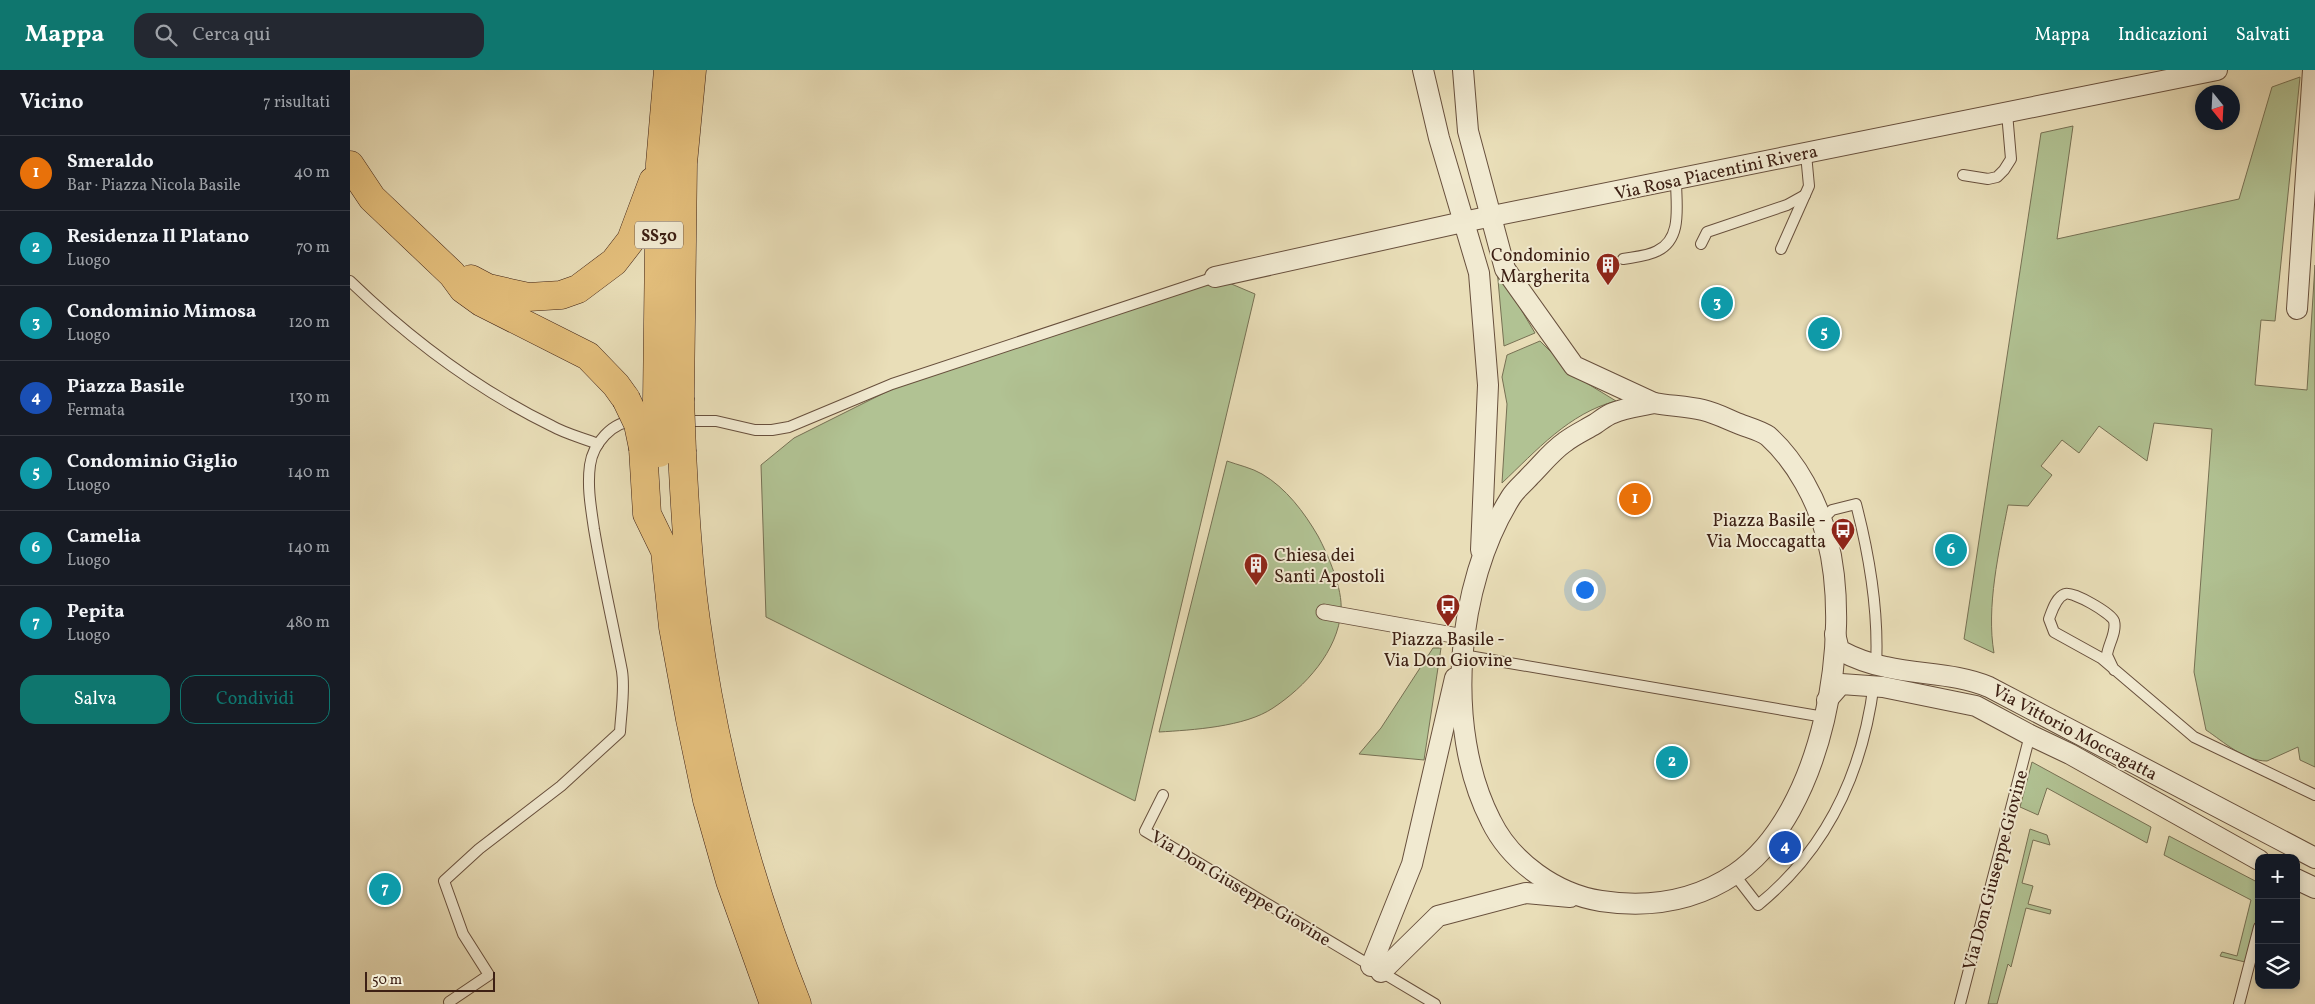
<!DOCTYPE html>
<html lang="it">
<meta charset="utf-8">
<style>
body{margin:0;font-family:Vollkorn,serif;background:#242831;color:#f1f3f6}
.controls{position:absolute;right:15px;bottom:15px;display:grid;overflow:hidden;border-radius:10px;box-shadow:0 2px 8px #0003}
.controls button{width:45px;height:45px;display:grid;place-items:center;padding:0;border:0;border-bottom:1px solid #363941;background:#171b24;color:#f1f3f6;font:25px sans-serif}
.compass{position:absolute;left:1845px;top:15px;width:45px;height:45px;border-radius:50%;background:#171b24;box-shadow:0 2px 8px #0003;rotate:162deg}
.scale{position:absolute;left:15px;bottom:12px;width:130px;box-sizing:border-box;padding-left:5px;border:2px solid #3d2014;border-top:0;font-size:14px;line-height:18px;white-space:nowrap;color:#3d2014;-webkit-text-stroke:4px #f1ead1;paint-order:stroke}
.you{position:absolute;left:1234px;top:519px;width:18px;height:18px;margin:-12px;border:4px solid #fff;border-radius:50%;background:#1a73e8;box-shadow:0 0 0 8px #1a73e833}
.badge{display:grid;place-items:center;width:32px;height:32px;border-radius:50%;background:#0f766e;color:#fff;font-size:16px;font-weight:700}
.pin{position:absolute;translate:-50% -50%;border:2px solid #fff;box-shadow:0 1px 5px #0006}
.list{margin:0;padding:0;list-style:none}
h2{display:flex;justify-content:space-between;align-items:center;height:65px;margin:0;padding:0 20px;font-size:21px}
h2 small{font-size:16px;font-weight:400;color:#9ea1a6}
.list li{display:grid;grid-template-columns:32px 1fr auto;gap:15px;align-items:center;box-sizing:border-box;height:75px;padding:0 20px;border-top:1px solid #363941}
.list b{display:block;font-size:19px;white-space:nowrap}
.list p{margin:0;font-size:16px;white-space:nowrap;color:#9ea1a6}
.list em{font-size:16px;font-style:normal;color:#9ea1a6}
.actions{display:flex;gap:10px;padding:15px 20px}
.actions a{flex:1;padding:11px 0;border:1px solid #0f766e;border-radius:15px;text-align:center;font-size:18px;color:#0f766e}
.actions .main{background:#0f766e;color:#fff}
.icon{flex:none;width:28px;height:28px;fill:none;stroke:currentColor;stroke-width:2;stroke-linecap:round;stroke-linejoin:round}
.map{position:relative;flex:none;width:1965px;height:934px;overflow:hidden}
header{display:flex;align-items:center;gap:30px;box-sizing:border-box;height:70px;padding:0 25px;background:#0f766e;color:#fff}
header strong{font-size:24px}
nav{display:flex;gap:28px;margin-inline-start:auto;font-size:18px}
.search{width:350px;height:45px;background:#242831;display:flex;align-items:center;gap:12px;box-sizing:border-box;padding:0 18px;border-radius:15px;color:#9ea1a6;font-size:19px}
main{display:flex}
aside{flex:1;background:#171b24}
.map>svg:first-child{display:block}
.green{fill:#b1c293;stroke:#777154}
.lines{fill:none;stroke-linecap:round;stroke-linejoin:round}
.service-casing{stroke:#68503d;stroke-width:12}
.pedestrian-casing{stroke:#68503d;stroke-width:17}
.minor-casing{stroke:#68503d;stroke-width:22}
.trunk-casing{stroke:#3d2014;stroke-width:29}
.service{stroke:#f1ead1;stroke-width:10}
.pedestrian{stroke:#f1ead1;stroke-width:15}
.minor{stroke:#f1ead1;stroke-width:20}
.trunk{stroke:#e4bf7c;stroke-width:28}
.trunk-bridge-casing{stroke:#3d2014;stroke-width:29;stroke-linecap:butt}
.trunk-bridge{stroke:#e4bf7c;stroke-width:28}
.labels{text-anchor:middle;stroke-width:4;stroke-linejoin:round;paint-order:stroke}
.shield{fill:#f1ead1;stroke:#735d4d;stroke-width:1}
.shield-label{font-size:16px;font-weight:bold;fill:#3d2014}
.street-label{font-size:18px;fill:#3d2014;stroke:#f1ead1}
.poi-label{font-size:18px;fill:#3d2014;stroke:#f1ead1;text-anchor:end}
</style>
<header>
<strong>Mappa</strong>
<div class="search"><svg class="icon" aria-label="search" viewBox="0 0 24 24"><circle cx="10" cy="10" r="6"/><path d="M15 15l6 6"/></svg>Cerca qui</div>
<nav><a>Mappa</a><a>Indicazioni</a><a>Salvati</a></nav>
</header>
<main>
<aside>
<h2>Vicino<small>7 risultati</small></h2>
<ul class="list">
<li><span class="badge" style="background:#e8710a">1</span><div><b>Smeraldo</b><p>Bar · Piazza Nicola Basile</p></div><em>40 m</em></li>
<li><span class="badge" style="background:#0f9aa8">2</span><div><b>Residenza Il Platano</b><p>Luogo</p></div><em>70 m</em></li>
<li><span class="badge" style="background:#0f9aa8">3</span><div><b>Condominio Mimosa</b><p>Luogo</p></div><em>120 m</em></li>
<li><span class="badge" style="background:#1a4fb4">4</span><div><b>Piazza Basile</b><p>Fermata</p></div><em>130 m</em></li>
<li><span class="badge" style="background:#0f9aa8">5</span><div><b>Condominio Giglio</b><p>Luogo</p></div><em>140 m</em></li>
<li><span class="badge" style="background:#0f9aa8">6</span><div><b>Camelia</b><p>Luogo</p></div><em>140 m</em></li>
<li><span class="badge" style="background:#0f9aa8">7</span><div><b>Pepita</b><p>Luogo</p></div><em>480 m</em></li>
</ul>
<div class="actions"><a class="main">Salva</a><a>Condividi</a></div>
</aside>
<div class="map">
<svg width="1965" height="934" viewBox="0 0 1965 934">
<rect width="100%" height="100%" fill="#e9deb8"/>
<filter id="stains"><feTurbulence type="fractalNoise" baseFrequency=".004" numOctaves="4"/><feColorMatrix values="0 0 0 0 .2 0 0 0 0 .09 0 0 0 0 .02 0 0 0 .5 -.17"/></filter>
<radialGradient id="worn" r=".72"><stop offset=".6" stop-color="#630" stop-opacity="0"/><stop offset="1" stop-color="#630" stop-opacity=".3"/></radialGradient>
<g class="green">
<path d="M 1950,7 L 1925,251 L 1911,250 L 1905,315 L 1957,320 L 1965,195 L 1965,697 L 1950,690 L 1948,677 L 1917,691 C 1894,691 1874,672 1856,660 L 1844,602 L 1862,359 L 1804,353 L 1797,391 L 1749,356 L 1729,383 L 1712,370 L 1691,396 L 1702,405 L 1678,436 L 1658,435 C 1649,481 1636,537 1644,583 L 1614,569 L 1691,63 L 1723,56 L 1707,169 L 1889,129 L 1922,17 Z"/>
<path d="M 1147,199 L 1185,263 L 1154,276 Z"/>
<path d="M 865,207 L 905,224 L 785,731 L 416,547 L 411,395 L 444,368 L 572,304 Z"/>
<path d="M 1190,271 L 1225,306 L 1266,331 C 1219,343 1186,381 1152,413 L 1157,334 L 1152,307 L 1157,285 Z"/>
<path d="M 877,391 C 888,395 902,398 912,404 C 936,418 954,442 968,466 C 978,485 993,519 991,541 C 988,581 955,617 923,638 C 895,657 842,660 809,662 Z"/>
<path d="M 1083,578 L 1091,578 L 1074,690 L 1009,684 L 1031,658 Z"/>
<path d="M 1682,692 L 1801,757 L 1797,773 L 1697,718 L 1688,745 L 1670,737 Z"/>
<path d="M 1680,759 L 1697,765 L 1700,775 L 1683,770 L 1672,813 L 1683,816 L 1678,834 L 1701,840 L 1700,844 L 1676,838 L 1661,897 L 1658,894 L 1647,934 L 1638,934 Z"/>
<path d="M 1819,766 L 1909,813 L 1909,844 L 1895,892 L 1870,886 L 1872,882 L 1887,886 L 1901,830 L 1814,785 Z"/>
</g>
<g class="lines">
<defs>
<g id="service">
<path d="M 1613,105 L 1638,109 L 1647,107 L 1654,100 L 1661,89 L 1657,43"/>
<path d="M 1351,174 L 1357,162 L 1437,135 L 1455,125"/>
<path d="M 1431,179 L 1459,116 L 1456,84"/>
<path d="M 1273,189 C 1284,187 1298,186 1307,181 C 1333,169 1326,135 1326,110"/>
<path d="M 0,211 C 59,268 128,320 202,356 C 216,364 233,368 248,374"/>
<path d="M 332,351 L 366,351 L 405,360 L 422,360 L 439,357 L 542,314 L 865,207"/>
<path d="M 1471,451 L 1482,440 L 1506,434 C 1520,488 1529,541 1526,596"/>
<path d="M 1113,585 L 1474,647"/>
<path d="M 1764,600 L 1757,585 C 1758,575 1767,562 1764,551 C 1761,543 1723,521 1715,524 C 1706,527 1702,541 1699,549 L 1704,562 L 1751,588 L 1844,667 L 1965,725"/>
<path d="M 813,725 L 795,761 L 1085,934"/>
<path d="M 1384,804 L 1408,835 C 1477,779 1513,701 1524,613"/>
<path d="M 99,932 L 139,905 L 113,864 L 94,811 L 129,779 L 211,716 L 270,662 C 271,643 275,620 272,601 C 263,554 252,507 244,459 C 241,438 237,417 240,395 C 243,374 262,351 285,351"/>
<path d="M 1610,934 L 1680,665"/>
<path d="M 1889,934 L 1909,857"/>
</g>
<path id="pedestrian" d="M 974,542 L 1114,567"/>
<g id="minor">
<path d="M 1073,0 L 1089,68 L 1129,203 L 1138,315 L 1131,480"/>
<path d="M 1113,0 L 1118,61 L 1155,199 L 1224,296 L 1304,333"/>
<path d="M 865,207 L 1113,152 L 1867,0"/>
<path d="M 1947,239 L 1963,0"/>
<path d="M 1304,333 C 1320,336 1337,336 1353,340 C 1366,343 1379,350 1392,355 C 1400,358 1411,361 1418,366 C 1446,391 1468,432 1477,468 C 1503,566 1474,743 1385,804 C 1345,831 1298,838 1251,831 C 1206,824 1161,792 1141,751 C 1093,658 1106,514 1161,427 C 1166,419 1174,413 1180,406 C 1191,395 1202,381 1215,372 C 1224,365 1235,360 1245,354 C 1251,350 1257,345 1263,343 C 1275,338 1291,336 1304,333 Z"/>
<path d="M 1485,564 L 1489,580 C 1504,588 1520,594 1536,597 C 1570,605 1606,603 1639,617 L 1965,788"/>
<path d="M 1477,630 L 1491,614 L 1533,617 L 1626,636 L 1680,665 L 1720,684 L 1909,790"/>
<path d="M 1946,809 L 1965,818"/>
<path d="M 1021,896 L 1062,794 L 1105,608"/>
<path d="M 1031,902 L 1088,846 L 1176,823 L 1220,827"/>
</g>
<g id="trunk">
<path d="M 0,95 L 22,128 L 102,204 L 113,219 L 131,232 L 238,286 L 266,315 L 276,329"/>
<path d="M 121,209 L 138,218 L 178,227 L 211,225 L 228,219 L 264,192 L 281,170 L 303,111"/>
<path d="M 330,328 L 333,93 L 342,0"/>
<path d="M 307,331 L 310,94 L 318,0"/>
<path d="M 293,378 L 297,444 L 315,481 L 323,557 L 340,649 L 357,730 L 380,811 L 424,934"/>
<path d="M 332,382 C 335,439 338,495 346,551 C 364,683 398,811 447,934"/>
</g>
</defs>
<use href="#service" class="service-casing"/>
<use href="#pedestrian" class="pedestrian-casing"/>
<use href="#minor" class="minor-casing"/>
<use href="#trunk" class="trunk-casing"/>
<use href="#service" class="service"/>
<use href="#pedestrian" class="pedestrian"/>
<use href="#minor" class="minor"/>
<use href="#trunk" class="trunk"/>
<defs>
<g id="trunk-bridge">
<path d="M 330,328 L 332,382"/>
<path d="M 276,329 L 288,354 L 293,378"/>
<path d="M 307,331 L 309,383"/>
</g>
</defs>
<use href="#trunk-bridge" class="trunk-bridge-casing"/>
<use href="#trunk-bridge" class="trunk-bridge"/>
</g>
<defs>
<symbol id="building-pin" viewBox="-11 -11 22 30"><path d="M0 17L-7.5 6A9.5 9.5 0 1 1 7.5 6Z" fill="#8f2418" stroke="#f1ead1"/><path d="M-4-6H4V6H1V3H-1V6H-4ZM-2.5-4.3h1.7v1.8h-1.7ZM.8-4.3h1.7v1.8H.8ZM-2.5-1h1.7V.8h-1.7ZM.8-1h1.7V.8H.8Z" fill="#fff"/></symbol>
<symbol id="bus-pin" viewBox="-11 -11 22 30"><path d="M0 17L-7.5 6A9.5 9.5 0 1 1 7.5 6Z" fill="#8f2418" stroke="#f1ead1"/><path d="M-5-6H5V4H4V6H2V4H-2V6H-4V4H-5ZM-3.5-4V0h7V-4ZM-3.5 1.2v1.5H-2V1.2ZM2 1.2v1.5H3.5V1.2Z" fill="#fff"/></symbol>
</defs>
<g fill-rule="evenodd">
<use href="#building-pin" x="1244" y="181" width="28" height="38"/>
<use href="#bus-pin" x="1479" y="446" width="28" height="38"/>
<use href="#building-pin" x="892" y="481" width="28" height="38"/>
<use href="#bus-pin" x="1084" y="522" width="28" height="38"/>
</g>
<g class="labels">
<rect class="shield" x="285" y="151.5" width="48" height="27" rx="4"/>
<g class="shield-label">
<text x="309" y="171">SS30</text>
</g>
<g class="street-label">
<text transform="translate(1366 102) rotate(-12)" y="6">Via Rosa Piacentini Rivera</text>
<text transform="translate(1725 662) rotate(28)" y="6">Via Vittorio Moccagatta</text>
<text transform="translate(1645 800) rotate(-75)" y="6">Via Don Giuseppe Giovine</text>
<text transform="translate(891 818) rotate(31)" y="6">Via Don Giuseppe Giovine</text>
</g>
<g class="poi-label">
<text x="1240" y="191">Condominio<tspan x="1240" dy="21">Margherita</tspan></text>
<text x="1476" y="456">Piazza Basile -<tspan x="1476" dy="21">Via Moccagatta</tspan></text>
<text x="924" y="491" text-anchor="start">Chiesa dei<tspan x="924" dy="21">Santi Apostoli</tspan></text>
<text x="1098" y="575" text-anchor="middle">Piazza Basile -<tspan x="1098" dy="21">Via Don Giovine</tspan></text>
</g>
</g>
<rect width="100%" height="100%" filter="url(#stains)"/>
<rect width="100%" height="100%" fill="url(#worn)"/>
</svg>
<div class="controls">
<button>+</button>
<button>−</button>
<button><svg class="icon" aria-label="layers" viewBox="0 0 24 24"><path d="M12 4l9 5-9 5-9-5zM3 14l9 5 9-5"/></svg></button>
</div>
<svg class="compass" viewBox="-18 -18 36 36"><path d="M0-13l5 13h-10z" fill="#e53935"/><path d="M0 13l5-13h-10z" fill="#9ea1a6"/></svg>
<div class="scale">50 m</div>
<div class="you"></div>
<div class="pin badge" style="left:1285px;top:429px;background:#e8710a">1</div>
<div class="pin badge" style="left:1322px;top:692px;background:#0f9aa8">2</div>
<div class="pin badge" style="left:1367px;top:233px;background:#0f9aa8">3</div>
<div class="pin badge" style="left:1435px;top:777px;background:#1a4fb4">4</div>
<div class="pin badge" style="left:1474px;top:263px;background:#0f9aa8">5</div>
<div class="pin badge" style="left:1601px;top:480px;background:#0f9aa8">6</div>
<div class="pin badge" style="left:35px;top:819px;background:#0f9aa8">7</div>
</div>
</main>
